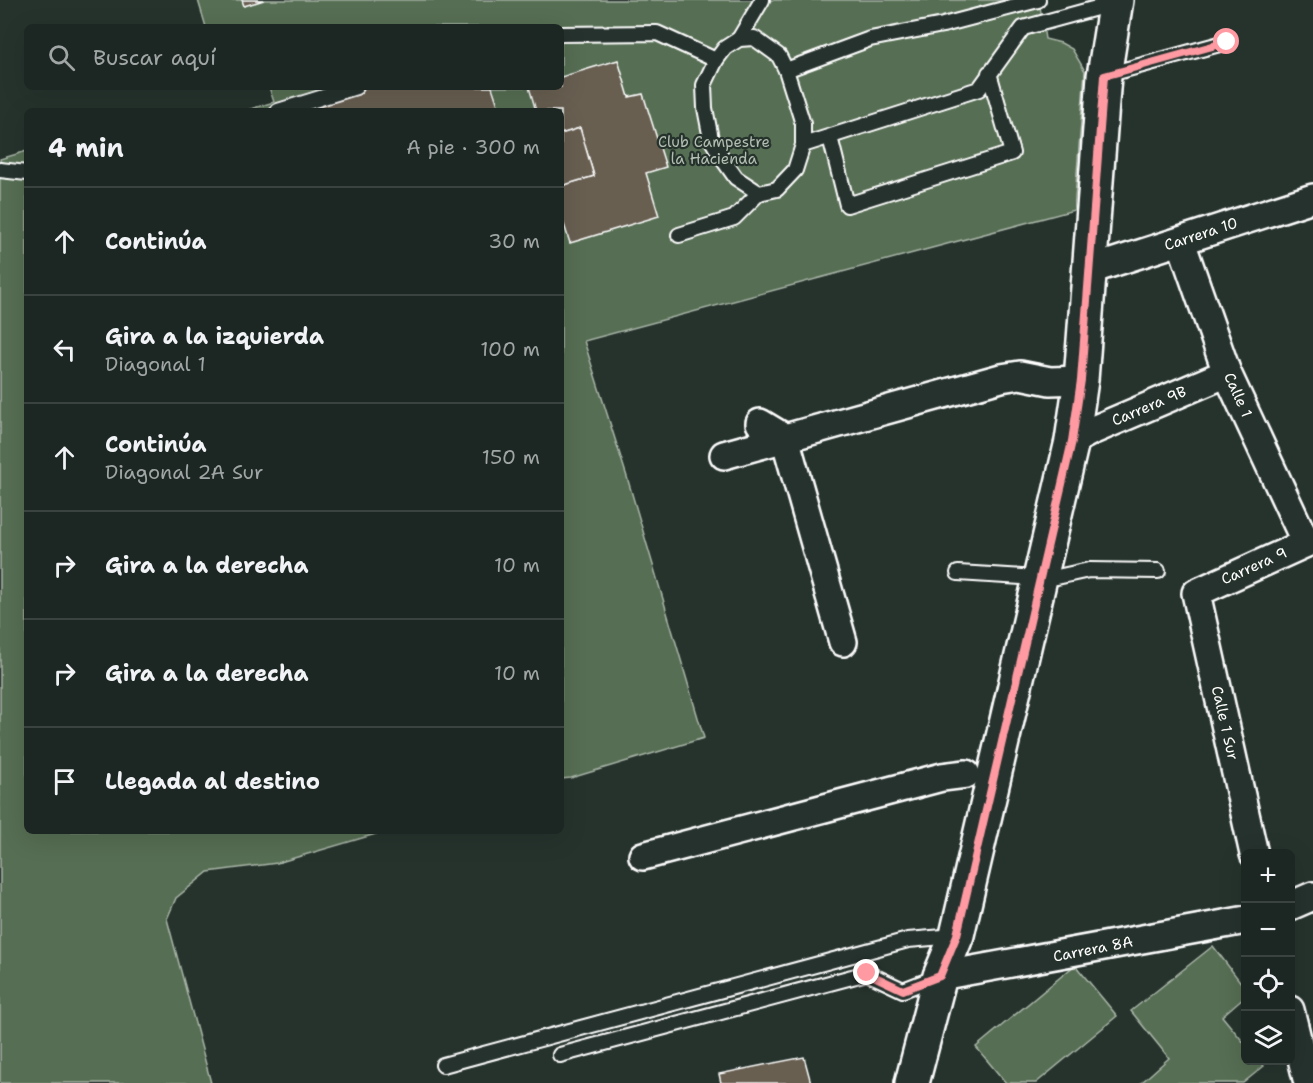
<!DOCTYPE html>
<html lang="es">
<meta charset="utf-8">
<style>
body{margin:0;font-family:"Shantell Sans",sans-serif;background:#252e2a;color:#f1f3f6}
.controls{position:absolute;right:18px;bottom:18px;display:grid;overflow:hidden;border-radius:9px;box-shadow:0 6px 24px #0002}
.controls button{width:54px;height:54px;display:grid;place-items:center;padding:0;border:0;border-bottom:2px solid #3a4340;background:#1c2622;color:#f1f3f6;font:30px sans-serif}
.stop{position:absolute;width:18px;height:18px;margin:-14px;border:4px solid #ff9aa2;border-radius:50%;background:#fff}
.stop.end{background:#ff9aa2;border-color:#fff;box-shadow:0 2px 6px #0008}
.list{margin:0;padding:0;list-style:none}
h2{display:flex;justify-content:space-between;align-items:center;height:78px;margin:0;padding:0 24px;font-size:26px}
h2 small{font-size:20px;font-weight:400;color:#a0a5a5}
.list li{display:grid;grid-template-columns:39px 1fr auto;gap:18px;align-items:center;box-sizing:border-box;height:108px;padding:0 24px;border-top:2px solid #3a4340}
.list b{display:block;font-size:22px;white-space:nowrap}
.list p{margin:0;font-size:20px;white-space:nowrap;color:#a0a5a5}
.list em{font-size:20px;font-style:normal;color:#a0a5a5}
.icon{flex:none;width:33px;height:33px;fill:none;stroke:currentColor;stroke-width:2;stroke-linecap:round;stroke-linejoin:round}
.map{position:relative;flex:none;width:1313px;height:1083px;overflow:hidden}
.search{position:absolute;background:#1c2622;box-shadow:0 6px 24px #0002;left:24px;top:24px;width:540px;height:66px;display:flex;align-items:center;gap:15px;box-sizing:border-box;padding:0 21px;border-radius:9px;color:#a0a5a5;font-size:22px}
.panel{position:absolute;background:#1c2622;box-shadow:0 6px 24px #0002;left:24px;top:108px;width:540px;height:726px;border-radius:9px}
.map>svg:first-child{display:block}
.green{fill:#566e53;stroke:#aab6a9;stroke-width:1.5}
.building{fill:#685f51;stroke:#fff;stroke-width:1.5}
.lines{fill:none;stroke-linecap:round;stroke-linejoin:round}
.lane-casing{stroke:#fff;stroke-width:18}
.street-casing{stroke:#fff;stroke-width:32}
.secondary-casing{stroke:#fff;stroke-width:38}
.lane{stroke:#26332d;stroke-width:14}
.street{stroke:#26332d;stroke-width:27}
.secondary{stroke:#26332d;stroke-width:33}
.route{stroke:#ff9aa2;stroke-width:8}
.labels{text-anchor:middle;stroke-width:4.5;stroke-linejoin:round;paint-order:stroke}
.park-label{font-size:15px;fill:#b3beb2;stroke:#26332d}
.street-label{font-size:15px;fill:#fff;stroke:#26332d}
</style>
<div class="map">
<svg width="1313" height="1083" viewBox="0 0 1313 1083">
<rect width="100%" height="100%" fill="#26332d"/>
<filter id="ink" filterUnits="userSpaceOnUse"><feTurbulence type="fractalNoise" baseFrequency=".0167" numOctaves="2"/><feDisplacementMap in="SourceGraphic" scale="12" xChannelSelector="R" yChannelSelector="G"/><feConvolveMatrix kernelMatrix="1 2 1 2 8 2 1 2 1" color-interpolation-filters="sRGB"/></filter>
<g filter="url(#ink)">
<g class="green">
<path d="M 198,0 L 1039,0 L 1045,39 L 1061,43 L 1072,49 L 1085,71 L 1074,210 L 584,341 L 627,477 L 704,738 L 571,778 L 561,779 L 561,111 L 244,111 L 274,102 L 269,87 L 561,87 L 561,27 L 206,27 Z"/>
<path d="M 27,151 L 27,831 L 386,831 L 277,863 L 208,872 L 176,898 L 167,919 L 211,1083 L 0,1083 L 0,159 Z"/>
<path d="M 1213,946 L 1245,988 L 1245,996 L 1222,1016 L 1245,1044 L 1246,1060 L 1259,1061 L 1264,1066 L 1243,1083 L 1141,1083 L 1169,1058 L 1131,1011 Z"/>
<path d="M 1075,965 L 1117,1016 L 1036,1083 L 1006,1083 L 976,1047 Z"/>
</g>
<g class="building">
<path d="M 242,0 L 264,0 L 244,6 Z"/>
<path d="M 618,60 L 629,97 L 643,94 L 666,167 L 646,173 L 659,216 L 570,243 L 561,215 L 561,186 L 594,176 L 580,128 L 561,134 L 561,111 L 536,111 L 529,87 L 561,87 L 561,77 Z"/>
<path d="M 363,87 L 492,87 L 500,111 L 302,111 L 301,106 Z"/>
<path d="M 580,128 L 594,176 L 561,186 L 561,134 Z"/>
<path d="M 804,1057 L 811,1083 L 721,1083 L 719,1074 Z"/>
</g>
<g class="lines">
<defs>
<g id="lane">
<path d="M 561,34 L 657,33 L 716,60"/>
<path d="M 754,38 L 779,56 L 786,70 L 803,124 L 803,145 L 795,170 L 777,189 L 759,193 L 736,178 L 724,161 L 711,139 L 705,108 L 704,85 L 716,60 L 725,48 L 739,39 Z"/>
<path d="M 739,39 L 762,0"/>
<path d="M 786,70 L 870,39 L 943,25 L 1038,0"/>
<path d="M 1106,75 L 1227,42"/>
<path d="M 278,111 L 356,87"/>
<path d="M 830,137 L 847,205 L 1012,153 L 989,73"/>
<path d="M 803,145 L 979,89 L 1023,28 L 1115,3"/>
<path d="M 0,170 L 27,173"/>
<path d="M 679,235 L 734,218 L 759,193"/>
<path d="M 958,573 L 1039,578 L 1057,577 L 1089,570 L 1158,571"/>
<path d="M 560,1055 L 867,973 L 903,990 L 937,977"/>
<path d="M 443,1065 L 908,940 L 955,936"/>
</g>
<g id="street">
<path d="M 1181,242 L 1227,373 L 1306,543"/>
<path d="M 1090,270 L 1313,198"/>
<path d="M 760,423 L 785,438 L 843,642"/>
<path d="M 1072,441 L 1091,431 L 1227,373"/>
<path d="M 724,455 L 1001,378 L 1020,375 L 1050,381 L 1081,380"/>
<path d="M 1254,854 L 1196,593 L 1313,540"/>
<path d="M 643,856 L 942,777 L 966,774"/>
<path d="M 1290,906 L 1313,896"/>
<path d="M 940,976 L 1246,920"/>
<path d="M 1290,1010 L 1308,1083"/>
</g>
<path id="secondary" d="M 912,1083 L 940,976 L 957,935 L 1072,441 L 1081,380 L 1104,76 L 1116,0"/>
</defs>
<use href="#lane" class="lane-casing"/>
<use href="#street" class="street-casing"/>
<use href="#secondary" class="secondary-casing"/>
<use href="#lane" class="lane"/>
<use href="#street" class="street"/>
<use href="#secondary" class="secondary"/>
</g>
</g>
<g class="lines" filter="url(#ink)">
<path class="route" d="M 867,973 L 903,990 L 940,976 L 957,935 L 1072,441 L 1081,380 L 1104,76 L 1227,42"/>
</g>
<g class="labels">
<g class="park-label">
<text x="714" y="147">Club Campestre<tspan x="714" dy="17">la Hacienda</tspan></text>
</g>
<g class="street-label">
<text transform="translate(1201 234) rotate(-18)" y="5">Carrera 10</text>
<text transform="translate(1238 395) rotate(66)" y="5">Calle 1</text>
<text transform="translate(1149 406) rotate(-23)" y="5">Carrera 9B</text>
<text transform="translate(1254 566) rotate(-24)" y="5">Carrera 9</text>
<text transform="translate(1225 723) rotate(77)" y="5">Calle 1 Sur</text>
<text transform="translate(1093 949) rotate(-11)" y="5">Carrera 8A</text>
</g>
</g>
</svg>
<div class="controls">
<button>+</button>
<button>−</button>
<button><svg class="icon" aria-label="locate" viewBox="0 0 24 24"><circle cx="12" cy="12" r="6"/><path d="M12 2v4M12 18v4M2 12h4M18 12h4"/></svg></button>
<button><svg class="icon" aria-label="layers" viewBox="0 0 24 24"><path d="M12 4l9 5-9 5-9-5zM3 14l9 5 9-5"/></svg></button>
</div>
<div class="stop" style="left:1227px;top:42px"></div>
<div class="stop end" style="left:867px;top:973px"></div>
<div class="search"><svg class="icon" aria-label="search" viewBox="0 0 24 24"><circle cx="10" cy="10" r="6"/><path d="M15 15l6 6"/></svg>Buscar aquí</div>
<section class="panel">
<h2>4 min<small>A pie · 300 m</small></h2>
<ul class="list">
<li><svg class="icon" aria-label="ahead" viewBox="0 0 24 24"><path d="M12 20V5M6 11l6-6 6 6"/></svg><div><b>Continúa</b></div><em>30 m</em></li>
<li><svg class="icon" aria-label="left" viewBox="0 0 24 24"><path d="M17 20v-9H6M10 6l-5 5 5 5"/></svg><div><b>Gira a la izquierda</b><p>Diagonal 1</p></div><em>100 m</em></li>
<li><svg class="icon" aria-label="ahead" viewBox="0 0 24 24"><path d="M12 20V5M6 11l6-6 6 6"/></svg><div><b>Continúa</b><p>Diagonal 2A Sur</p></div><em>150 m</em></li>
<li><svg class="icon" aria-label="right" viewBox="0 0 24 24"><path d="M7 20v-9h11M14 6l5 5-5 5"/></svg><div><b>Gira a la derecha</b></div><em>10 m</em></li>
<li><svg class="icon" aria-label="right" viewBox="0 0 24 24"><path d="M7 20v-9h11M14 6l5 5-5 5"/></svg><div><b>Gira a la derecha</b></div><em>10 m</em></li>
<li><svg class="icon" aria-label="arrive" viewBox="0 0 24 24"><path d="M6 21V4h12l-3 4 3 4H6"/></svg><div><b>Llegada al destino</b></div></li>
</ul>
</section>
</div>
